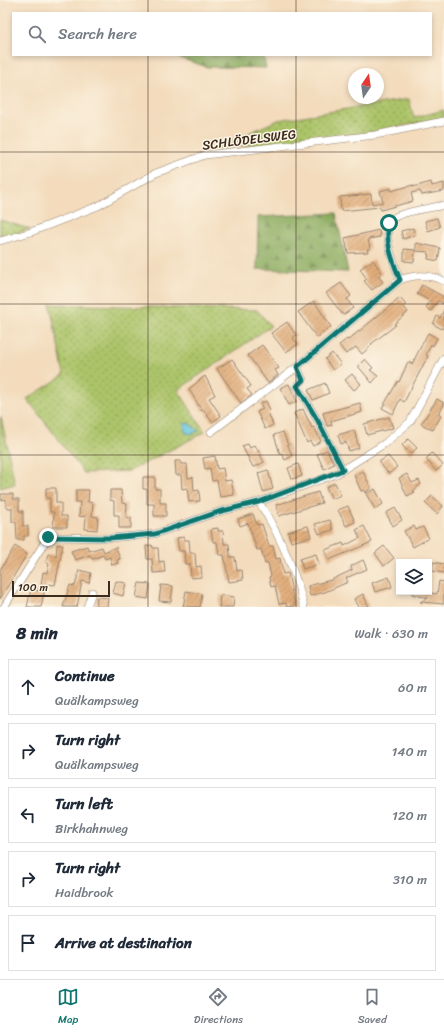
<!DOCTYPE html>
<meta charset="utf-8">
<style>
body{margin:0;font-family:Sriracha,sans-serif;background:#f2f2f3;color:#1f2937}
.controls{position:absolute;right:12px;bottom:12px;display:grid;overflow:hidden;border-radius:0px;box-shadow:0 2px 6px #0003}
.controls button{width:36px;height:36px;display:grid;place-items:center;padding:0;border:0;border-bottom:1px solid #e0e1e3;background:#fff;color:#1f2937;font:20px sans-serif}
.compass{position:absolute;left:348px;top:68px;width:36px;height:36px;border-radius:50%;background:#fff;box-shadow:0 2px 6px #0003;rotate:13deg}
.scale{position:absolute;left:12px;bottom:10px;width:98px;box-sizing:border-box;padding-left:4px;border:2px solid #3b2a1e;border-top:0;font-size:11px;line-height:14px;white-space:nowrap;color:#3b2a1e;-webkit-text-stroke:3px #fcf5e5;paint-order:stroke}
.stop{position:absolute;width:12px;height:12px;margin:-9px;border:3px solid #0f766e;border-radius:50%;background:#fff}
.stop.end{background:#0f766e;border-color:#fff;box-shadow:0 1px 4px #0008}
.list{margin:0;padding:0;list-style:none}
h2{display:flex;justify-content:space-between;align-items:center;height:52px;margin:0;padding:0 16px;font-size:17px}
h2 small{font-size:13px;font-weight:400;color:#747a83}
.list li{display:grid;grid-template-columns:26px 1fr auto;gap:12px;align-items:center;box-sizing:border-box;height:56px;margin:0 8px 8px;padding:0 8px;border:1px solid #e0e1e3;border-radius:0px}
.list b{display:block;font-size:15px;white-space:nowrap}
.list p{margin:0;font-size:13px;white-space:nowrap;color:#747a83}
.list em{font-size:13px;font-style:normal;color:#747a83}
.icon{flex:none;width:22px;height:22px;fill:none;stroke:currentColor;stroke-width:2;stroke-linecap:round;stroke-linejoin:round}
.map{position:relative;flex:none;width:444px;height:607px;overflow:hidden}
.search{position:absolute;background:#fff;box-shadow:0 2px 6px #0003;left:12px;right:12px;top:12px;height:44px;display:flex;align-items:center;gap:10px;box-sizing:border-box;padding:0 14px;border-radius:0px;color:#747a83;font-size:15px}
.sheet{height:372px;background:#fff}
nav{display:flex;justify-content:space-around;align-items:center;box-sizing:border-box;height:56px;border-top:1px solid #e0e1e3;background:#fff;font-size:11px;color:#747a83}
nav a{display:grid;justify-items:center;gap:2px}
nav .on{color:#0f766e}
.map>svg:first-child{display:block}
.grass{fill:url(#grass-dots);stroke:#747744}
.forest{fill:url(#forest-firs);stroke:#626a3e}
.water{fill:url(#water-ripples);stroke:#4f787f}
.building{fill:url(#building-hatch)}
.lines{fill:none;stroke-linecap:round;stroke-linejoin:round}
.minor-casing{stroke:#97826d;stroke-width:8}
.minor{stroke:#fff;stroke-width:7}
.route{stroke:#0f766e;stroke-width:5}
.grid{fill:none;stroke:#3b2a1e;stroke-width:1;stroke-opacity:0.55}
.labels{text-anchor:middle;stroke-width:3;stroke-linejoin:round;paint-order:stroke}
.street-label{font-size:13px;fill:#3b2a1e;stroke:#fcf5e5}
</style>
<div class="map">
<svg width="444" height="607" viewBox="0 0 444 607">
<defs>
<pattern id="grass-dots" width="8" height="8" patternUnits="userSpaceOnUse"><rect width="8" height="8" fill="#acc469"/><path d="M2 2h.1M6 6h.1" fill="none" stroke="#8d9f56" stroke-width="1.8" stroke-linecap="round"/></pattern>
<pattern id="forest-firs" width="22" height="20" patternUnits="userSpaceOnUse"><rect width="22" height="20" fill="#89aa5d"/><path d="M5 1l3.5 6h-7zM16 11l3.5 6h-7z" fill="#718b4c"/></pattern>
<pattern id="water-ripples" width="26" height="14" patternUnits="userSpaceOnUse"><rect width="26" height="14" fill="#63c7e0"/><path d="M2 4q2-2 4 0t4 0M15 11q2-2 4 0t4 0" fill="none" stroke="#53a2b5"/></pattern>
<pattern id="building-hatch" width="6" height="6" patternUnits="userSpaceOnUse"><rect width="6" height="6" fill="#e2ae7d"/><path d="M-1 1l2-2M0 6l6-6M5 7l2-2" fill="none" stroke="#b88e66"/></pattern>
</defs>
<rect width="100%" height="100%" fill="#fcf5e5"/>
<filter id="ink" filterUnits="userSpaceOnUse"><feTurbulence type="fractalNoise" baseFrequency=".025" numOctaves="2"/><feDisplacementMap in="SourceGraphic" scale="8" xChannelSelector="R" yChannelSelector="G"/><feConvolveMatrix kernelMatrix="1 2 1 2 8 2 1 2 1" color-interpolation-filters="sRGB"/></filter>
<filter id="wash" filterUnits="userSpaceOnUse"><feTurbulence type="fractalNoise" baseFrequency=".012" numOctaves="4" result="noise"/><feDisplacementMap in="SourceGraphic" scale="16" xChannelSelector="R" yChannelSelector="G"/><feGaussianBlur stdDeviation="0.9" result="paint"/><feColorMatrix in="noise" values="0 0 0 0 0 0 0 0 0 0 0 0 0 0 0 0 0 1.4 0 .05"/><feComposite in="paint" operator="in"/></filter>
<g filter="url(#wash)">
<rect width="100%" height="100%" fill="#f3dbbc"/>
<g class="grass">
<path d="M 409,99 L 414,118 L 444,110 L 444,118 L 362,134 L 213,149 L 278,120 Z"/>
<path d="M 0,220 L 30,229 L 0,238 Z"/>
<path d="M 50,304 L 257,310 L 271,326 L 178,390 L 205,432 L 130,471 L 84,473 L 27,399 L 64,375 Z"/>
<path d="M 1,417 L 15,484 L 0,488 L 0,418 Z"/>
</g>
<g class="forest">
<path d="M 170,55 L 263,55 L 266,68 L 207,67 Z"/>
<path d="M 336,213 L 348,272 L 257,269 L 258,217 Z"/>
</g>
<path class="water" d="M 188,423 L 199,431 L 190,434 L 185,432 L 184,424 Z"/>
<g id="blocks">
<g class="building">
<path d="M 431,182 L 432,186 L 444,183 L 444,191 L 422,195 L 420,191 L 411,193 L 413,201 L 381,210 L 380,207 L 341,211 L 340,197 L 371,194 L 372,204 L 383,202 L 380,191 L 391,188 L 391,191 L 413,185 L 413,187 Z"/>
<path d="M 437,218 L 440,227 L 428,231 L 425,221 Z"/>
<path d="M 413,228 L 415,235 L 403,239 L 401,231 Z"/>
<path d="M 379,230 L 380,237 L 368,239 L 370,249 L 367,249 L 368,252 L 348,253 L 345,238 Z"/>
<path d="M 416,243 L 440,248 L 438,261 L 428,259 L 429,252 L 416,251 Z"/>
<path d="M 404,249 L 415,250 L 414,262 L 404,261 Z"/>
<path d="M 373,260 L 382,273 L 378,276 L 383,282 L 372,290 L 364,281 L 367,279 L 360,269 Z"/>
<path d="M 341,283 L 351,296 L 347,299 L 353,308 L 343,315 L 326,293 Z"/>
<path d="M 422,285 L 444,297 L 444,304 L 438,301 L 431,311 L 426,308 L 430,301 L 417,294 Z"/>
<path d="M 400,298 L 406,305 L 404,307 L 408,312 L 394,324 L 396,325 L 371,344 L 372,345 L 362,354 L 356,347 L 346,354 L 339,345 L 347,339 L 348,340 Z"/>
<path d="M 314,301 L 331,327 L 317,338 L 298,312 Z"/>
<path d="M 444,310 L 444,326 L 442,329 L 433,324 L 437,316 L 440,318 Z"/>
<path d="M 287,322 L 296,335 L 293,338 L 298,344 L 286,352 L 271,333 Z"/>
<path d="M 428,333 L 437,338 L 433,346 L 431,344 L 426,355 L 428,356 L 404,402 L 400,399 L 393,414 L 382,408 L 398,381 L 399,382 L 408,362 L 412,364 Z"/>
<path d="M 262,345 L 279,368 L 275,370 L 278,375 L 268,383 L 248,355 Z"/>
<path d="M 332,353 L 341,364 L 333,370 L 325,359 Z"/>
<path d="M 232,359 L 251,386 L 247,389 L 252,395 L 241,403 L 217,369 Z"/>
<path d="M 365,359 L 373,368 L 370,370 L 378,376 L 372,383 L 358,366 Z"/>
<path d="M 352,374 L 361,384 L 354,390 L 345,380 Z"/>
<path d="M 205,376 L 215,395 L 209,398 L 221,416 L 212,422 L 204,410 L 202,411 L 189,389 Z"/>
<path d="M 325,383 L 329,393 L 313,400 L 308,390 Z"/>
<path d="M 289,384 L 297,401 L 289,405 L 280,388 Z"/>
<path d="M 437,399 L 444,403 L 444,405 L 438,414 L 441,416 L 433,430 L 421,424 Z"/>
<path d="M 266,401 L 270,410 L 268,412 L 273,425 L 265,429 L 257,412 L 263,409 L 260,404 Z"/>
<path d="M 360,403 L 362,412 L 331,421 L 332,425 L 327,426 L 323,413 Z"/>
<path d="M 303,409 L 312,428 L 314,427 L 321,441 L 313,446 L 310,441 L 307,443 L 294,413 Z"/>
<path d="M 389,417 L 393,428 L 367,435 L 364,424 Z"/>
<path d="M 354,430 L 359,448 L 349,451 L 346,442 L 341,444 L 338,435 Z"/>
<path d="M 283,432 L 292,456 L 285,460 L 282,453 L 280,454 L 274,435 Z"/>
<path d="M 408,439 L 417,448 L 410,454 L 402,445 Z"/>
<path d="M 248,444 L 250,448 L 255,445 L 264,462 L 255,467 L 253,467 L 242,446 Z"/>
<path d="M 327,450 L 334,464 L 324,469 L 317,454 Z"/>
<path d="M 432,453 L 443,465 L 436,471 L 426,459 Z"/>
<path d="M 215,456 L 217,469 L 223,468 L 225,481 L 231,480 L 234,495 L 220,497 L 217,480 L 212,481 L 210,468 L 205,469 L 203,458 Z"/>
<path d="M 388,456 L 397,467 L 390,473 L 388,473 L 379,462 Z"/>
<path d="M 175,461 L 181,461 L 181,464 L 187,464 L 188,478 L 193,477 L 194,491 L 199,490 L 200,501 L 189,502 L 187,488 L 182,489 L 181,475 L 176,475 Z"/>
<path d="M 298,464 L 302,476 L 292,479 L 288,468 Z"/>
<path d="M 268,470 L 273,489 L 263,492 L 258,473 Z"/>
<path d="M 363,471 L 371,488 L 365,493 L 364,490 L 361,491 L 354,475 Z"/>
<path d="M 407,474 L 412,483 L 419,480 L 421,484 L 413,491 L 415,492 L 407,496 L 399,478 Z"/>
<path d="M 143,477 L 155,477 L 155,489 L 160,489 L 160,503 L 166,503 L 166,516 L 154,516 L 154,504 L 147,504 L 147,489 L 143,489 Z"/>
<path d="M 335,483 L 341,495 L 332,499 L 326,487 Z"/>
<path d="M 46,488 L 56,488 L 56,503 L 61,503 L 61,516 L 67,516 L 67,527 L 53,527 L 54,512 L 50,512 L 50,498 L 46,498 Z"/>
<path d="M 375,489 L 383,504 L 375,509 L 366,494 Z"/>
<path d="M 76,490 L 89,490 L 88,502 L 93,503 L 92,516 L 98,517 L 97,530 L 85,529 L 86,517 L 79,516 L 80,502 L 76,502 Z"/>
<path d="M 110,490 L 121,490 L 122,503 L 127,504 L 126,517 L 131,518 L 131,528 L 119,528 L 119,515 L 114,515 L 114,501 L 110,500 Z"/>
<path d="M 318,492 L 322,503 L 279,516 L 276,505 Z"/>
<path d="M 1,494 L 13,494 L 13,499 L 19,499 L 19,511 L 23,511 L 23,526 L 28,526 L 28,536 L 24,536 L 24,540 L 17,540 L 16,522 L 12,522 L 12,508 L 6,508 L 6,499 L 1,500 Z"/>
<path d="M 432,496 L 443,506 L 437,514 L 425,503 Z"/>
<path d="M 348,506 L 355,522 L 346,526 L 338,510 Z"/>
<path d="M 395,508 L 402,520 L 393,526 L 386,513 Z"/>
<path d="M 253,514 L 257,525 L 262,524 L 269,546 L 273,546 L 276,559 L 280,558 L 283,574 L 288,573 L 295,606 L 287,607 L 286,603 L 279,604 L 275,586 L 271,587 L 269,577 L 271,576 L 268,563 L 265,564 L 261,549 L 257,550 L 248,523 L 240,526 L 238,519 Z"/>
<path d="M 330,520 L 333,530 L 319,534 L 315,524 Z"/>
<path d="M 306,526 L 308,526 L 311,537 L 291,542 L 288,532 Z"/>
<path d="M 364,526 L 372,542 L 329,560 L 325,550 L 343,543 L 344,546 L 360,538 L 356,530 Z"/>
<path d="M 414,526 L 416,530 L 423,527 L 429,538 L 413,547 L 404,531 Z"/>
<path d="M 218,528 L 218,531 L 223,531 L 224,544 L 229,544 L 230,557 L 235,557 L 237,571 L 242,570 L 243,580 L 229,582 L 224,555 L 219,555 L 217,542 L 213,542 L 211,529 Z"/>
<path d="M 184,537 L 184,540 L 189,540 L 190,553 L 195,553 L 196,567 L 201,566 L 202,577 L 191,578 L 190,564 L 185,564 L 184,551 L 179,551 L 177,538 Z"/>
<path d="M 57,544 L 63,545 L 55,585 L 46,584 L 41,607 L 27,607 L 31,589 L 40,591 L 43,572 L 47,573 L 49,564 L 46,562 L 48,554 L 56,556 Z"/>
<path d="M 152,545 L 153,548 L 158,548 L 159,562 L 164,561 L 165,572 L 153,573 L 152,559 L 147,559 L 146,546 Z"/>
<path d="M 15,546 L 27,554 L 0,599 L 0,570 Z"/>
<path d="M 87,546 L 89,551 L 102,547 L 104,552 L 116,547 L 120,559 L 117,560 L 118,563 L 112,565 L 110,557 L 105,559 L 103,555 L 92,559 L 90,555 L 75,560 L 71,551 Z"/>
<path d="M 384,546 L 394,558 L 384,566 L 375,553 Z"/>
<path d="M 316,554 L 319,564 L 303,569 L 300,559 Z"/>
<path d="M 363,560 L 367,569 L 346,578 L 348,582 L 325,592 L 310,596 L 308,586 L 331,580 L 352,570 L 351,566 Z"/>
<path d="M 433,562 L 444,564 L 444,573 L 432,571 Z"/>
<path d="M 79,570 L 91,573 L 89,583 L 82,581 L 77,607 L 63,607 L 70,585 L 75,586 Z"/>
<path d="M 389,577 L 392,587 L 375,592 L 372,583 Z"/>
<path d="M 116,581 L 126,583 L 123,596 L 113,593 Z"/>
<path d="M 439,581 L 444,582 L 444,604 L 420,602 L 428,598 L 412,594 L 412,592 L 426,592 L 437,594 Z"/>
<path d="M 139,583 L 150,584 L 148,599 L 136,597 Z"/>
<path d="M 161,585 L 173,586 L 171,602 L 159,601 Z"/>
<path d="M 186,591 L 202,594 L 200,607 L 183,607 Z"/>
<path d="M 363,594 L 369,607 L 358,607 L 354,599 Z"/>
<path d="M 220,595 L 234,597 L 233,607 L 219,607 Z"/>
<path d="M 97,597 L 108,598 L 107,607 L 96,607 Z"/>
</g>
</g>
</g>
<g filter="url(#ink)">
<use href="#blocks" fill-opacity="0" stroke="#97826d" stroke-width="1"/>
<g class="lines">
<defs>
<g id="minor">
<path d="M 0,241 L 31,232 L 98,206 L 156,173 L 205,155 L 375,135 L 444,121"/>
<path d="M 400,280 C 395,266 378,226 395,217 C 405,211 432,208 444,205"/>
<path d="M 297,367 L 303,380 L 297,386 L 318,421 L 343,470"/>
<path d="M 211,432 L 297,367 L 400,280 C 415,274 429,274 444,281"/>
<path d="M 259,502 C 280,536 295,569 304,607"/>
<path d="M 4,607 L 48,537 L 110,538 L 155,534 L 218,512 L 259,502 L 336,474 L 384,444 L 410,422 L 444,358"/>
<path d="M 87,607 L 92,592"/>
</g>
</defs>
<use href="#minor" class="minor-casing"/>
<use href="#minor" class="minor"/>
</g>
</g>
<g class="lines" filter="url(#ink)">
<path class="route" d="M 48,537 L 110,538 L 155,534 L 218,512 L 259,502 L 343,470 L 318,421 L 297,386 L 303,380 L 297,367 L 400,280 C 394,264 384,241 389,223"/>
</g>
<path class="grid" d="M 148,0 L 148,13M 296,0 L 296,13M 148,55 L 148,607M 296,55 L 296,607M 0,152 L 444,152M 0,304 L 444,304M 0,455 L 444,455"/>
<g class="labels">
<g class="street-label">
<text transform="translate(249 139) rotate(-7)" y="5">SCHLÖDELSWEG</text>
</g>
</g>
</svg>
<div class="controls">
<button><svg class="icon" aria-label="layers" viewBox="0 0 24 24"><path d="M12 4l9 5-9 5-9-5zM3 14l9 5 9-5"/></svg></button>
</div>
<svg class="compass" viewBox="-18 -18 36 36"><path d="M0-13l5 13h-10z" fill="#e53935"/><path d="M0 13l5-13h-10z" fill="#747a83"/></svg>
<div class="scale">100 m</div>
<div class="stop" style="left:389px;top:223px"></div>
<div class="stop end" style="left:48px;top:537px"></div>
<div class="search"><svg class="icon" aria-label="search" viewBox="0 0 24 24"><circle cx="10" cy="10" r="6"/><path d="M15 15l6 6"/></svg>Search here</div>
</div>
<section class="sheet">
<h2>8 min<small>Walk · 630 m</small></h2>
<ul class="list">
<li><svg class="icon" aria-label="ahead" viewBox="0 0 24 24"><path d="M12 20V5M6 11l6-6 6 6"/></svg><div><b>Continue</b><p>Quälkampsweg</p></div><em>60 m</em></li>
<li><svg class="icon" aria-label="right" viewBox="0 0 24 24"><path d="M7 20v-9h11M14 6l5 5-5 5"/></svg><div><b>Turn right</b><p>Quälkampsweg</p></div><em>140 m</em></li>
<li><svg class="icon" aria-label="left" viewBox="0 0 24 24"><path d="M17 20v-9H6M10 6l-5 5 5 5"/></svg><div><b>Turn left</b><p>Birkhahnweg</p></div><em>120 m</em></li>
<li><svg class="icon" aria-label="right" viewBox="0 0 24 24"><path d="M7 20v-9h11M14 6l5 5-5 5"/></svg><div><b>Turn right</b><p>Haidbrook</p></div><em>310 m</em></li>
<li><svg class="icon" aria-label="arrive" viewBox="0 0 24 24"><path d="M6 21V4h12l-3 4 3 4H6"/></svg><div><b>Arrive at destination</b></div></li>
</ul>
</section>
<nav>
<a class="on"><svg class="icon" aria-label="map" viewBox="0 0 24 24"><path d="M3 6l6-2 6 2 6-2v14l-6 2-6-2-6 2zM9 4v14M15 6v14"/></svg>Map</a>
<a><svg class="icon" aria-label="directions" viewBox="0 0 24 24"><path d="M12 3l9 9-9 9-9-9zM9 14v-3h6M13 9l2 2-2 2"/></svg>Directions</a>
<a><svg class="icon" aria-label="saved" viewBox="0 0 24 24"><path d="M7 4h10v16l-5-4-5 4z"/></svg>Saved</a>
</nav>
